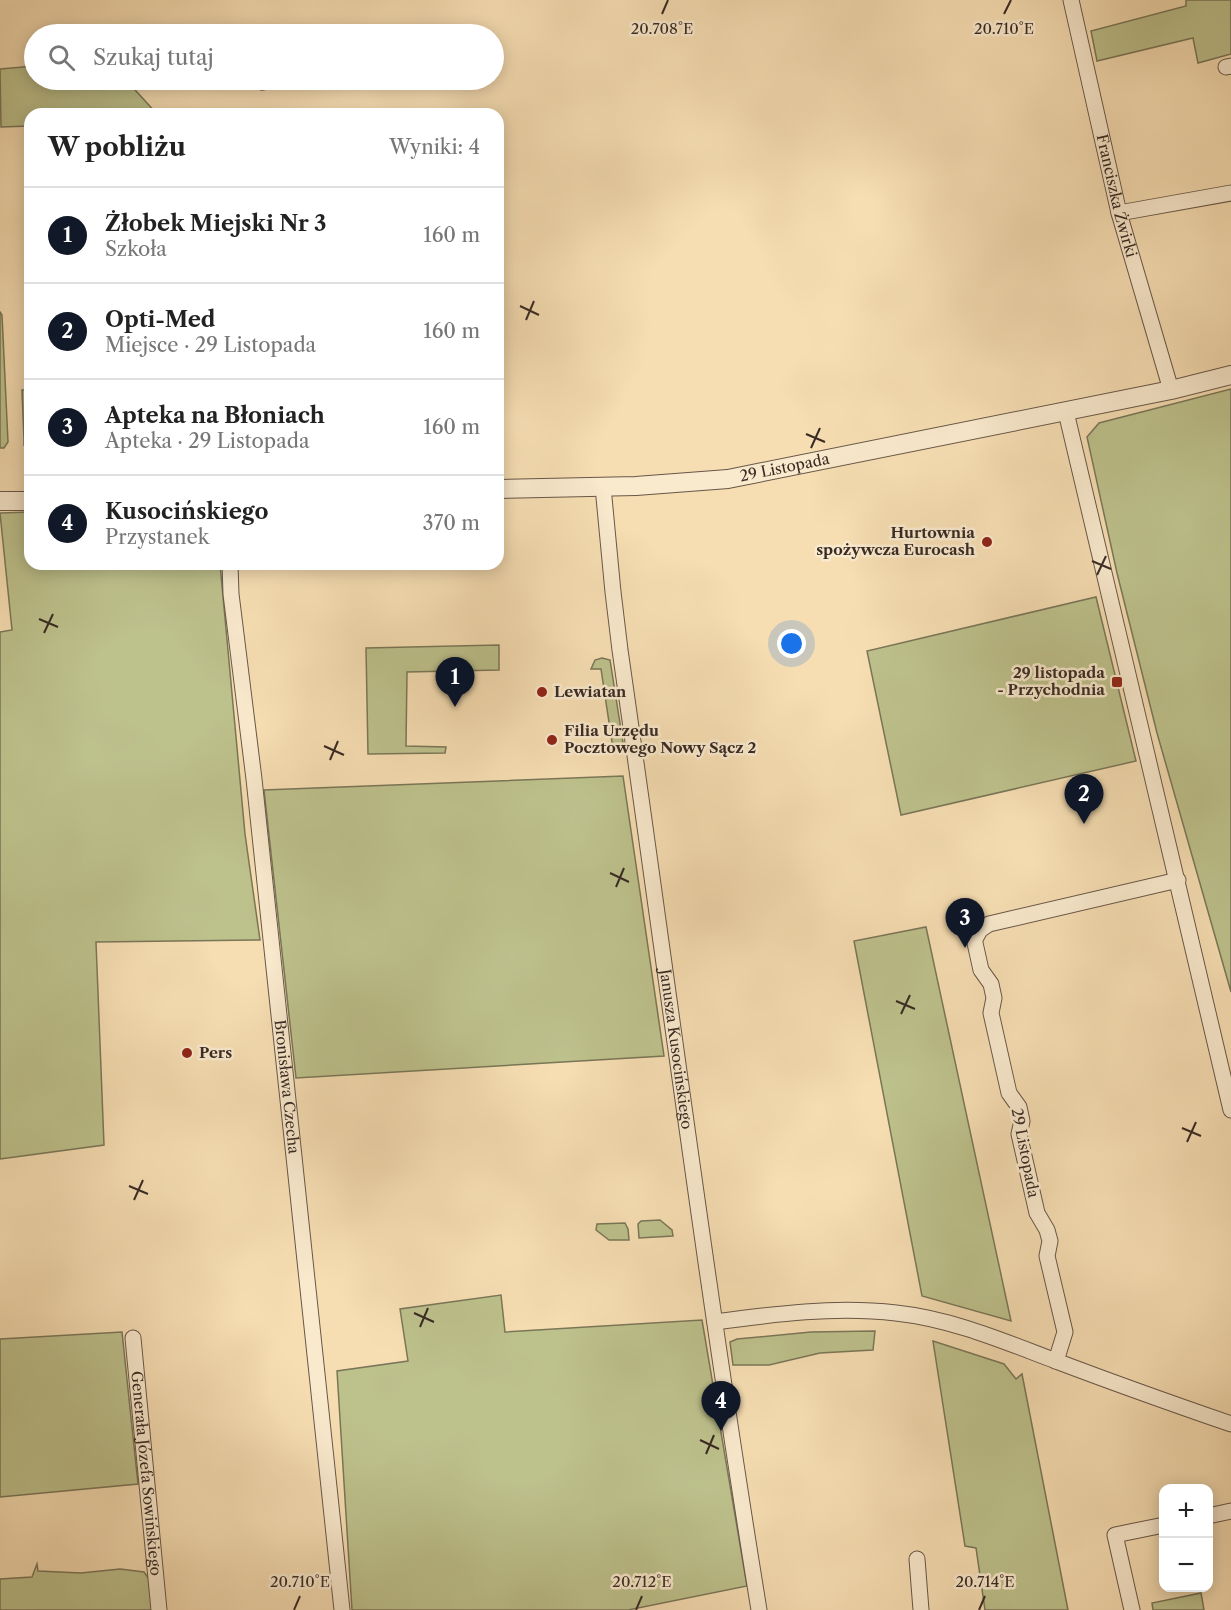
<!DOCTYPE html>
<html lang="pl">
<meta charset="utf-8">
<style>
body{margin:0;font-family:"Libre Caslon Text",serif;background:#f6f6f6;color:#222}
.controls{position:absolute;right:18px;bottom:18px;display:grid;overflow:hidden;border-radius:12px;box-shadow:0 3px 15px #0003}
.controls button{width:54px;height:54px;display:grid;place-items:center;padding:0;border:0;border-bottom:2px solid #e0e0e0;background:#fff;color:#222;font:30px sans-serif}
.you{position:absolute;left:792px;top:644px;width:21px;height:21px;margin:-15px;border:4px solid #fff;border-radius:50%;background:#1a73e8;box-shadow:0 0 0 9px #1a73e833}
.badge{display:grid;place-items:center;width:39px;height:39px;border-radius:50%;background:#111827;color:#fff;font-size:20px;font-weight:700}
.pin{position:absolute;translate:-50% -50px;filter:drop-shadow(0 2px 3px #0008)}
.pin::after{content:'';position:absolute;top:32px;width:21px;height:18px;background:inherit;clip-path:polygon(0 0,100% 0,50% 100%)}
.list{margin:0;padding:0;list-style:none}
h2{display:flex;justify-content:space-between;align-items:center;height:78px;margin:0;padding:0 24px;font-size:26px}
h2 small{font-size:20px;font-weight:400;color:#767676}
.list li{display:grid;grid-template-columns:39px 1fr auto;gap:18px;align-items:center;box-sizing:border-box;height:96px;padding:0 24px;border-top:2px solid #e0e0e0}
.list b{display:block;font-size:22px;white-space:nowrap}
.list p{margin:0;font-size:20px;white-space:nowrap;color:#767676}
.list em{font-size:20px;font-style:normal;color:#767676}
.icon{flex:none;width:33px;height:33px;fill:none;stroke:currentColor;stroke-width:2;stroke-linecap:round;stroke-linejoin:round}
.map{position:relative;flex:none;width:1231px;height:1610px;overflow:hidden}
.search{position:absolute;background:#fff;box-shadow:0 3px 15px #0003;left:24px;top:24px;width:480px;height:66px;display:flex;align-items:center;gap:15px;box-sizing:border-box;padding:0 21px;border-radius:33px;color:#767676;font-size:22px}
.panel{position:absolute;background:#fff;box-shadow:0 3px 15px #0003;left:24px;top:108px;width:480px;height:462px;border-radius:18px}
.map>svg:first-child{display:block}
.green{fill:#bdc18c;stroke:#7a7658;stroke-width:1.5}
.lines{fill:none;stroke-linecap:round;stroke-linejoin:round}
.minor-casing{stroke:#685748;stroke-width:17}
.tertiary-casing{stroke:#685748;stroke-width:20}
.minor{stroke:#f9e9cd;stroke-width:15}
.tertiary{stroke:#f9e9cd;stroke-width:18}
.rail-casing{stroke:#382a24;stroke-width:7}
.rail{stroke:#f9e9cd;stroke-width:4.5;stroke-dasharray:14;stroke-linecap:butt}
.ticks{fill:none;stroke:#382a24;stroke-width:2}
.poi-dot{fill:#8f2418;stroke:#f9e9cd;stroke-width:2}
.labels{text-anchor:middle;stroke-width:5;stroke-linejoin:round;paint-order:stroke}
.street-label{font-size:15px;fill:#382a24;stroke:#f9e9cd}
.poi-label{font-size:15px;font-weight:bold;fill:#382a24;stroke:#f9e9cd;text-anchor:start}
.ticks-label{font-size:15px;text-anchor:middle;fill:#382a24;stroke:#f9e9cd;stroke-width:5;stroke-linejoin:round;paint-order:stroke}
</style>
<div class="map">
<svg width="1231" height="1610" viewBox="0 0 1231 1610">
<rect width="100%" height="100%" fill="#f6ddb2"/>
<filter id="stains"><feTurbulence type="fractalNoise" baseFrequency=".00333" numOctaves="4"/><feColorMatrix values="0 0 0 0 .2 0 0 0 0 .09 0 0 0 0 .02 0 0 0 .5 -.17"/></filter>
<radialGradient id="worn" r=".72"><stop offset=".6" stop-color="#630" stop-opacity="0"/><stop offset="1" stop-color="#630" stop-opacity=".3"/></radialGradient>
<g class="green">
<path d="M 1186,0 L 1231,0 L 1231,54 L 1198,63 L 1193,38 L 1097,61 L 1091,31 L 1186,6 Z"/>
<path d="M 34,66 L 34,80 L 126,80 L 157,114 L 30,114 L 30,126 L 1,127 L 0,69 Z"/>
<path d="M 0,312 L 2,315 L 8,442 L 4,448 L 0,448 Z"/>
<path d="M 1231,389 L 1231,992 L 1157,733 L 1117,573 L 1087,437 L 1099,423 Z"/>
<path d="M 22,390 L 30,390 L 30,446 L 24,445 L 24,439 Z"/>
<path d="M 30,512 L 30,564 L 220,564 L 245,834 L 260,940 L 96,942 L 104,1145 L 0,1159 L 0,632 L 12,630 L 0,513 Z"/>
<path d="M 1096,597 L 1136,761 L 901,815 L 867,651 Z"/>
<path d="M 499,645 L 499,670 L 407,672 L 406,746 L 446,747 L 445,753 L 368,754 L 366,648 Z"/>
<path d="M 602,658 L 610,660 L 624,749 L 613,749 L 601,669 L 591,669 L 595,660 Z"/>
<path d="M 623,776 L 664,1056 L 296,1078 L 264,790 Z"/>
<path d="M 926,927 L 1011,1321 L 922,1296 L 854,941 Z"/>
<path d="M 660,1220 L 672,1230 L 673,1236 L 639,1238 L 638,1224 L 641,1221 Z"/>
<path d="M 625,1223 L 628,1229 L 629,1240 L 609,1240 L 596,1230 L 597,1224 Z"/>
<path d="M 501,1295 L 505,1332 L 702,1320 L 747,1586 L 628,1610 L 352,1610 L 337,1371 L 408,1361 L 400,1309 Z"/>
<path d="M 875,1331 L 873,1350 L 820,1353 L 769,1365 L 733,1365 L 730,1342 L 737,1339 L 811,1332 Z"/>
<path d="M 122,1332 L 138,1484 L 0,1497 L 0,1339 Z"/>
<path d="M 933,1341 L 1004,1364 L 1016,1379 L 1022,1374 L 1068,1610 L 985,1610 L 976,1548 L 965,1546 Z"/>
<path d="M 37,1564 L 38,1571 L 81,1573 L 120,1569 L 144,1572 L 154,1586 L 156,1610 L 0,1610 L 0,1579 L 32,1577 Z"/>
<path d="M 1201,1593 L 1204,1610 L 1153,1610 L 1152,1603 Z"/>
</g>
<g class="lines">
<defs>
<g id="minor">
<path id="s1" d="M 1071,0 L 1119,213 L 1171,390"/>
<path d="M 1226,67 L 1231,66"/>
<path d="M 1119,213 L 1231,193"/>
<path d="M 1066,412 L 1231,1110"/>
<path id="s2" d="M 603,487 L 613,592 L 620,650 C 666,970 707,1291 759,1610"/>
<path id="s3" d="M 230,564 L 231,594 L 254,779 L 342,1610"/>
<path d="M 715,1322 C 775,1314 835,1306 896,1313 C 952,1319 1003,1341 1056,1361 C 1114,1383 1173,1404 1231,1424"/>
<path id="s4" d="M 133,1338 L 159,1610"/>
<path d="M 1056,1361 L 1065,1332 L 1047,1256 L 1050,1241 L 1047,1230 L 1037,1213 L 1019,1134 L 1022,1121 L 1019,1107 L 1009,1093 L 991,1013 L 994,998 L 991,984 L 981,970 L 975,943 L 975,939 L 980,930 L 989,924 L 1178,880"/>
<path d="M 1208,1516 L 1231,1511"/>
<path d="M 917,1559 L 921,1610"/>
<path d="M 1132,1610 L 1115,1535 L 1164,1525"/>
</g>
<g id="tertiary">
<path id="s5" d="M 498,489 L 636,486 L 728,479 L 1171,390 L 1231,375"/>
<path d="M 0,501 L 30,501"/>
</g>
</defs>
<use href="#minor" class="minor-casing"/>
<use href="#tertiary" class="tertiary-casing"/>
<use href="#minor" class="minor"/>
<use href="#tertiary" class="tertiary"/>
<defs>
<path id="rail" d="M 262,87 L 270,86"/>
</defs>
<use href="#rail" class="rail-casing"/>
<use href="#rail" class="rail"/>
</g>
<path class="ticks" d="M 662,14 L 668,0M 1004,14 L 1011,0M 520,306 L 539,315M 526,320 L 534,301M 806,434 L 825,442M 811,448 L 820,428M 1092,561 L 1111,569M 1097,575 L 1106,556M 39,619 L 58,627M 44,633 L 53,614M 324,746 L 344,755M 330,760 L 338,741M 610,873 L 629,882M 616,887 L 624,868M 896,1001 L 915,1009M 901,1014 L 910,995M 1182,1128 L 1201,1136M 1187,1142 L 1196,1122M 129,1186 L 148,1194M 134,1200 L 143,1180M 414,1313 L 434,1322M 420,1327 L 428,1308M 700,1440 L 719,1449M 706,1454 L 714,1435M 294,1610 L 300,1596M 636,1610 L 642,1596M 979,1610 L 985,1596"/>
<g class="poi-dot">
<circle cx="987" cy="542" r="6"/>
<rect x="1111" y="676" width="12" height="12" rx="3"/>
<circle cx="542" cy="692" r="6"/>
<circle cx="552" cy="740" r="6"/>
<circle cx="187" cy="1053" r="6"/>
</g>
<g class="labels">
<g class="street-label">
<text dy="5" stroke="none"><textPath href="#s1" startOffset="201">Franciszka Żwirki</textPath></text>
<text dy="5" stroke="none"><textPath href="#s5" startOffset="288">29 Listopada</textPath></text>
<text dy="5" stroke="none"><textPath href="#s2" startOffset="567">Janusza Kusocińskiego</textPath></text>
<text dy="5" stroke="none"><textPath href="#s3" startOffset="526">Bronisława Czecha</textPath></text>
<text transform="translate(1025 1153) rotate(79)" y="5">29 Listopada</text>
<text dy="5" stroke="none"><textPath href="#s4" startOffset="136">Generała Józefa Sowińskiego</textPath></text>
</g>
<g class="poi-label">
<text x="975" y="538" text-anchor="end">Hurtownia<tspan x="975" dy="17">spożywcza Eurocash</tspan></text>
<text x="1105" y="678" text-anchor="end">29 listopada<tspan x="1105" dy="17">- Przychodnia</tspan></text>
<text x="554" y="697">Lewiatan</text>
<text x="564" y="736">Filia Urzędu<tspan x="564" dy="17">Pocztowego Nowy Sącz 2</tspan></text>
<text x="199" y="1058">Pers</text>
</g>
</g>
<g class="ticks-label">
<text x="662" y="34">20.708°E</text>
<text x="1004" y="34">20.710°E</text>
<text x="300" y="1587">20.710°E</text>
<text x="642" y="1587">20.712°E</text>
<text x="985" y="1587">20.714°E</text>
</g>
<rect width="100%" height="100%" filter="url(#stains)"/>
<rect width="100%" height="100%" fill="url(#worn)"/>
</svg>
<div class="controls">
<button>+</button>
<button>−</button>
</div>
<div class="you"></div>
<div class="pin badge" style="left:455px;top:707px">1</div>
<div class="pin badge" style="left:1084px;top:824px">2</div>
<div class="pin badge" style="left:965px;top:948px">3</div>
<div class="pin badge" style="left:721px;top:1431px">4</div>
<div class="search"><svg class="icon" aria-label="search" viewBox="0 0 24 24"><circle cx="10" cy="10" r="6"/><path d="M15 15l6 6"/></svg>Szukaj tutaj</div>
<section class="panel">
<h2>W pobliżu<small>Wyniki: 4</small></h2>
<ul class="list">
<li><span class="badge">1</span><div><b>Żłobek Miejski Nr 3</b><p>Szkoła</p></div><em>160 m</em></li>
<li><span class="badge">2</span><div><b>Opti-Med</b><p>Miejsce · 29 Listopada</p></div><em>160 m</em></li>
<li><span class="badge">3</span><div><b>Apteka na Błoniach</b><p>Apteka · 29 Listopada</p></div><em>160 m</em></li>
<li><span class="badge">4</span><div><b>Kusocińskiego</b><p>Przystanek</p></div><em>370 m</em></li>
</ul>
</section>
</div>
